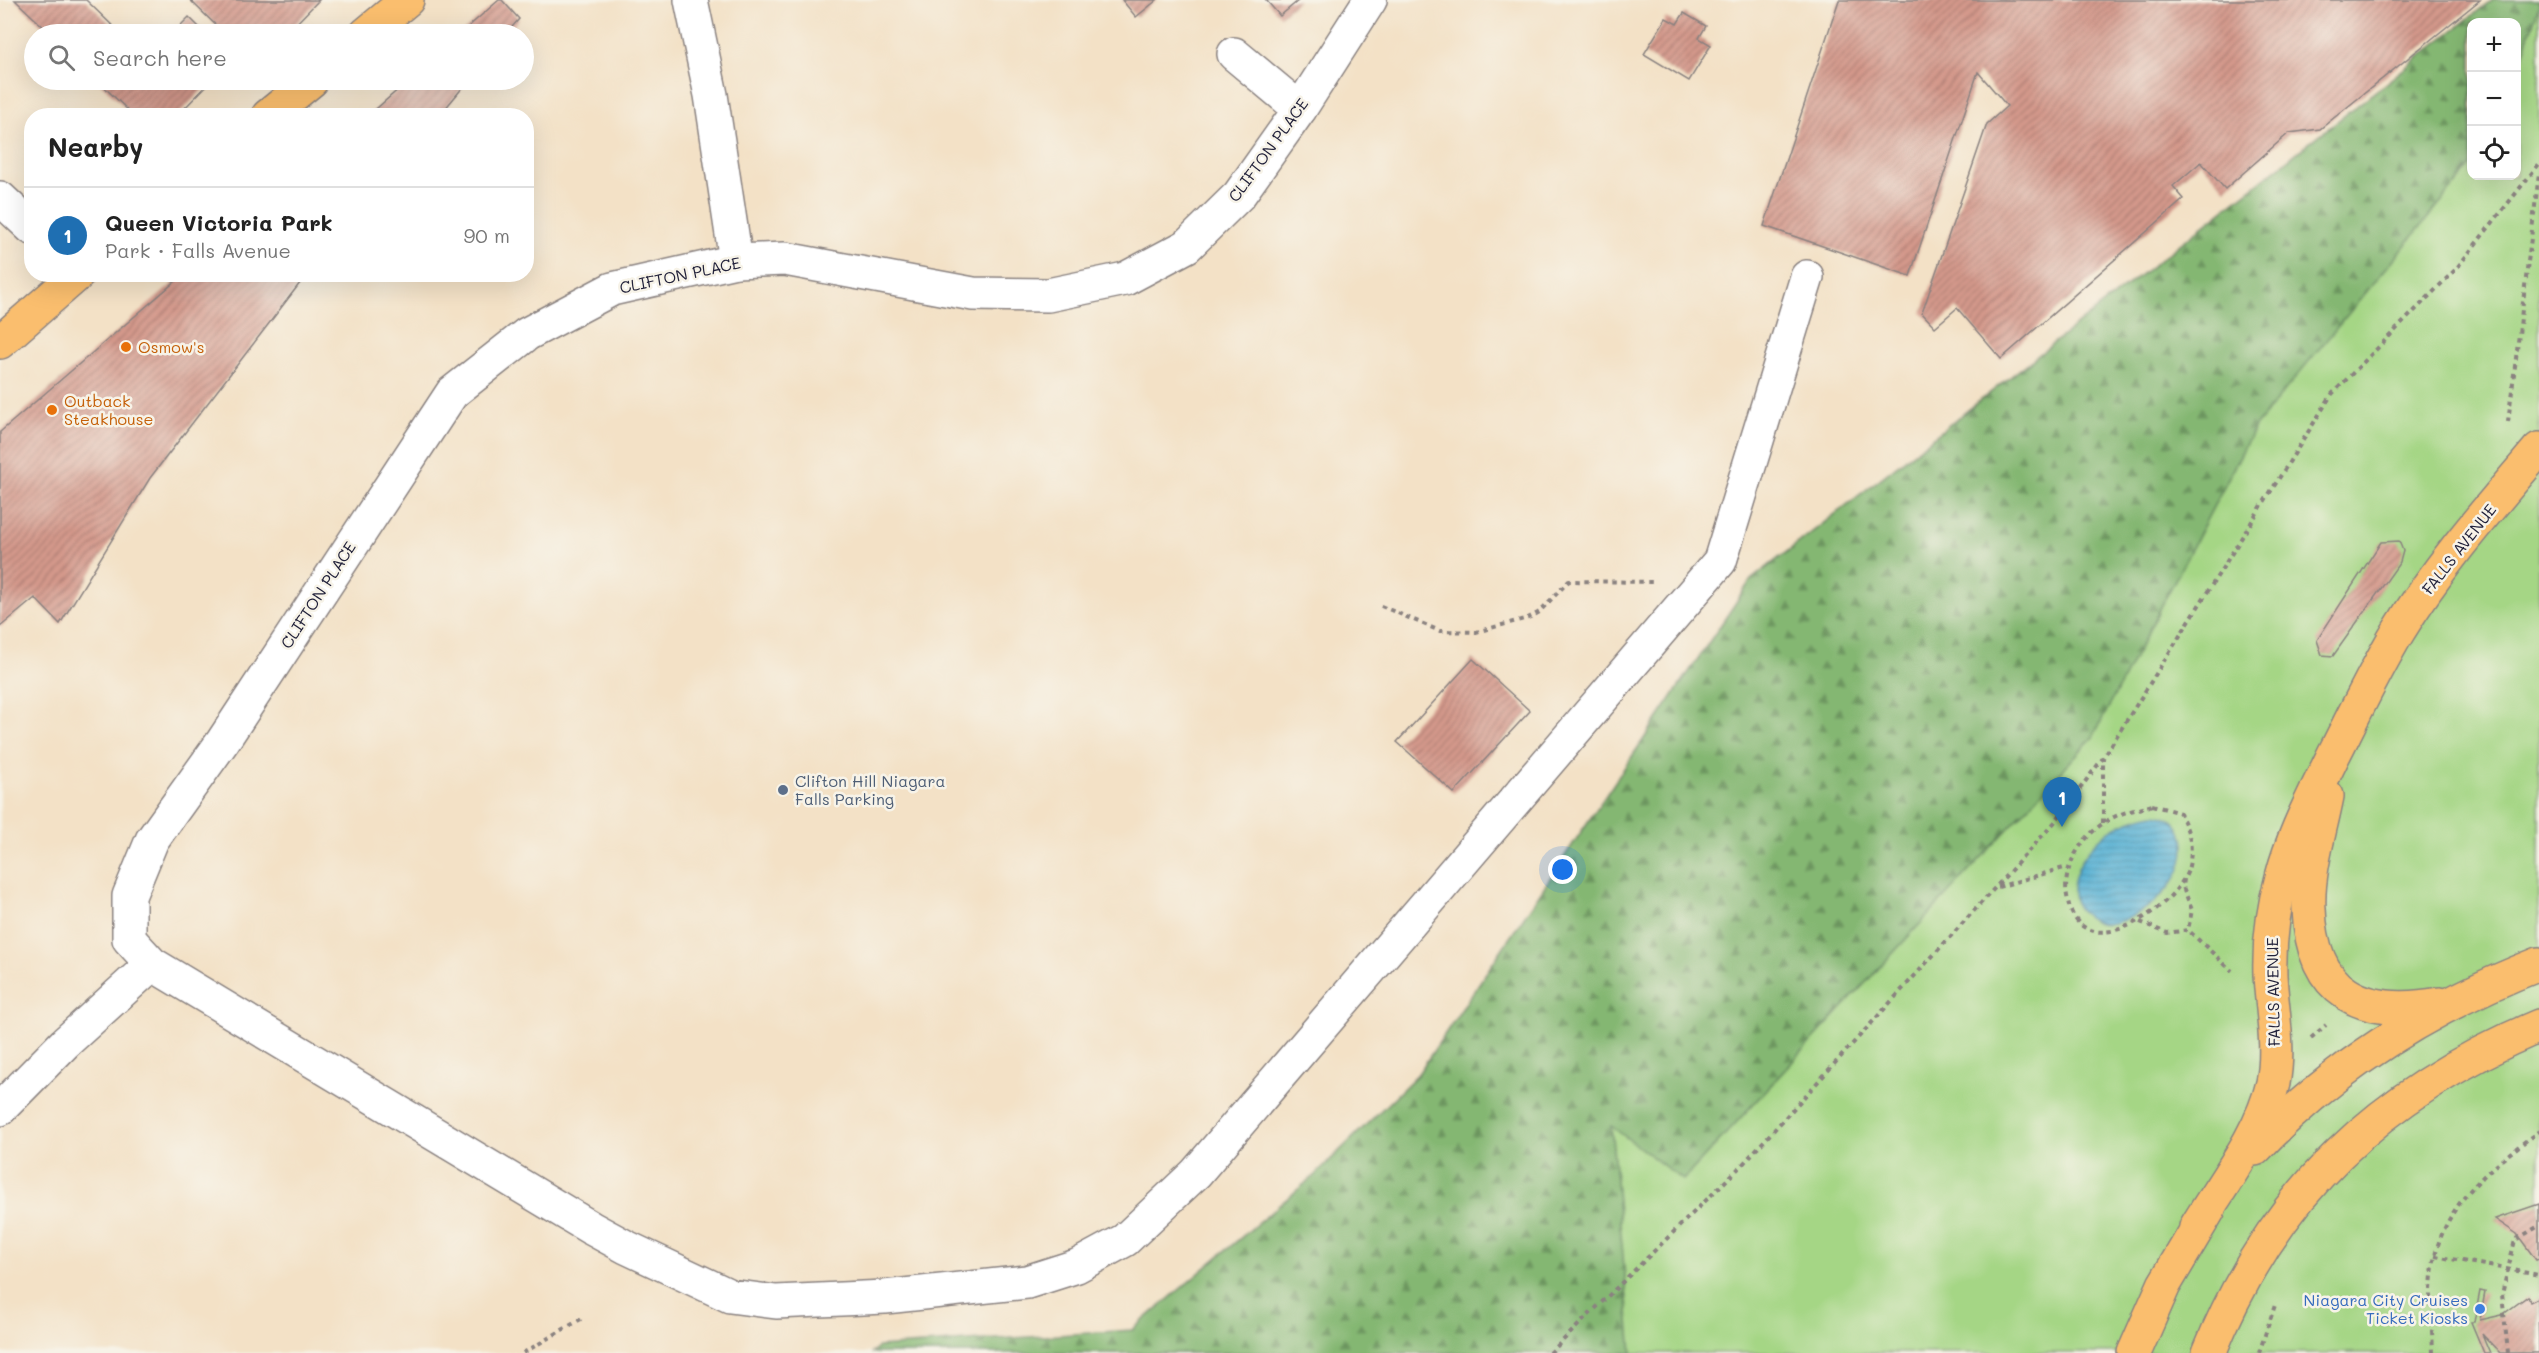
<!DOCTYPE html>
<meta charset="utf-8">
<style>
body{margin:0;font-family:Mali,sans-serif;background:#f6f6f6;color:#222}
.controls{position:absolute;right:18px;top:18px;display:grid;overflow:hidden;border-radius:12px;box-shadow:0 6px 24px #0002}
.controls button{width:54px;height:54px;display:grid;place-items:center;padding:0;border:0;border-bottom:2px solid #e0e0e0;background:#fff;color:#222;font:30px sans-serif}
.you{position:absolute;left:1563px;top:870px;width:21px;height:21px;margin:-15px;border:4px solid #fff;border-radius:50%;background:#1a73e8;box-shadow:0 0 0 9px #1a73e833}
.badge{display:grid;place-items:center;width:39px;height:39px;border-radius:50%;background:#1f6fb2;color:#fff;font-size:20px;font-weight:700}
.pin{position:absolute;translate:-50% -50px;filter:drop-shadow(0 2px 3px #0008)}
.pin::after{content:'';position:absolute;top:32px;width:21px;height:18px;background:inherit;clip-path:polygon(0 0,100% 0,50% 100%)}
.list{margin:0;padding:0;list-style:none}
h2{display:flex;justify-content:space-between;align-items:center;height:78px;margin:0;padding:0 24px;font-size:26px}
h2 small{font-size:20px;font-weight:400;color:#767676}
.list li{display:grid;grid-template-columns:39px 1fr auto;gap:18px;align-items:center;box-sizing:border-box;height:96px;padding:0 24px;border-top:2px solid #e0e0e0}
.list b{display:block;font-size:22px;white-space:nowrap}
.list p{margin:0;font-size:20px;white-space:nowrap;color:#767676}
.list em{font-size:20px;font-style:normal;color:#767676}
.icon{flex:none;width:33px;height:33px;fill:none;stroke:currentColor;stroke-width:2;stroke-linecap:round;stroke-linejoin:round}
.map{position:relative;flex:none;width:2539px;height:1353px;overflow:hidden}
.search{position:absolute;background:#fff;box-shadow:0 6px 24px #0002;left:24px;top:24px;width:510px;height:66px;display:flex;align-items:center;gap:15px;box-sizing:border-box;padding:0 21px;border-radius:33px;color:#767676;font-size:22px}
.panel{position:absolute;background:#fff;box-shadow:0 6px 24px #0002;left:24px;top:108px;width:510px;height:174px;border-radius:24px}
.map>svg:first-child{display:block}
.green{fill:#a5d685;stroke:#647c60;stroke-width:1.5;fill-rule:evenodd}
.forest{fill:url(#forest-firs);stroke:#536c56;stroke-width:1.5}
.water{fill:url(#water-rules);stroke:#3c6a88;stroke-width:1.5}
.building{fill:url(#building-hatch)}
.lines{fill:none;stroke-linecap:round;stroke-linejoin:round}
.minor-casing{stroke:#8a8280;stroke-width:36}
.major-casing{stroke:#8a8280;stroke-width:36}
.path{stroke:#8a8280;stroke-width:4;stroke-dasharray:4.5 4.5;stroke-linecap:butt}
.minor{stroke:#fff;stroke-width:33}
.major{stroke:#fabe6e;stroke-width:33}
.food-dot{fill:#e8710a;stroke:#f7f3e8;stroke-width:2}
.service-dot{fill:#5c6f8a;stroke:#f7f3e8;stroke-width:2}
.shop-dot{fill:#3f7fe0;stroke:#f7f3e8;stroke-width:2}
.labels{text-anchor:middle;stroke-width:5;stroke-linejoin:round;paint-order:stroke}
.street-label{font-size:16px;fill:#22223b;stroke:#f7f3e8}
.food-label{font-size:16px;fill:#c56008;stroke:#f7f3e8;text-anchor:start}
.service-label{font-size:16px;fill:#4e5e75;stroke:#f7f3e8;text-anchor:start}
.shop-label{font-size:16px;fill:#366cbe;stroke:#f7f3e8;text-anchor:end}
</style>
<div class="map">
<svg width="2539" height="1353" viewBox="0 0 2539 1353">
<defs>
<pattern id="forest-firs" width="22" height="20" patternUnits="userSpaceOnUse" patternTransform="scale(1.5)"><rect width="22" height="20" fill="#84b772"/><path d="M5 1l3.5 6h-7zM16 11l3.5 6h-7z" fill="#6c945f"/></pattern>
<pattern id="water-rules" width="6" height="5" patternUnits="userSpaceOnUse" patternTransform="scale(1.5)"><rect width="6" height="5" fill="#56b1d4"/><path d="M0 2.5h6" fill="none" stroke="#4790ad"/></pattern>
<pattern id="building-hatch" width="6" height="6" patternUnits="userSpaceOnUse" patternTransform="scale(1.5)"><rect width="6" height="6" fill="#d4998b"/><path d="M-1 1l2-2M0 6l6-6M5 7l2-2" fill="none" stroke="#ac7c73"/></pattern>
</defs>
<rect width="100%" height="100%" fill="#f7f3e8"/>
<filter id="ink" filterUnits="userSpaceOnUse"><feTurbulence type="fractalNoise" baseFrequency=".0167" numOctaves="2"/><feDisplacementMap in="SourceGraphic" scale="12" xChannelSelector="R" yChannelSelector="G"/><feConvolveMatrix kernelMatrix="1 2 1 2 8 2 1 2 1" color-interpolation-filters="sRGB"/></filter>
<filter id="wash" filterUnits="userSpaceOnUse"><feTurbulence type="fractalNoise" baseFrequency=".008" numOctaves="4" result="noise"/><feDisplacementMap in="SourceGraphic" scale="24" xChannelSelector="R" yChannelSelector="G"/><feGaussianBlur stdDeviation="1.35" result="paint"/><feColorMatrix in="noise" values="0 0 0 0 0 0 0 0 0 0 0 0 0 0 0 0 0 1.4 0 .05"/><feComposite in="paint" operator="in"/></filter>
<g filter="url(#wash)">
<rect width="100%" height="100%" fill="#f3e1c6"/>
<path class="green" d="M 2492,0 L 2539,0 L 2539,1353 L 1111,1353 L 1132,1330 L 1315,1175 L 1418,1074 L 1751,580 ZM 2472,22 L 2516,22 L 2516,176 L 2472,176 Z"/>
<path class="forest" d="M 2492,0 L 2539,0 L 2539,5 L 2517,73 L 2516,22 L 2472,22 L 2471,166 L 2256,425 L 2093,737 L 1683,1180 L 1611,1126 L 1632,1353 L 872,1353 L 878,1347 L 1132,1330 L 1315,1175 L 1418,1074 L 1751,580 Z"/>
<path class="water" d="M 2154,814 C 2189,816 2190,856 2174,880 C 2160,901 2132,922 2107,924 C 2099,924 2092,921 2086,916 C 2060,897 2078,859 2097,841 C 2112,826 2134,818 2154,814 Z"/>
<g id="blocks">
<g class="building">
<path d="M 15,0 L 86,0 L 121,34 L 51,34 Z"/>
<path d="M 190,0 L 319,0 L 288,32 L 282,26 L 274,34 L 225,34 Z"/>
<path d="M 499,0 L 502,0 L 519,19 L 506,34 L 460,34 Z"/>
<path d="M 1122,0 L 1157,0 L 1136,17 Z"/>
<path d="M 1266,0 L 1299,0 L 1280,16 Z"/>
<path d="M 1839,0 L 2480,0 L 2320,129 L 2289,133 L 2225,189 L 2201,162 L 2173,186 L 2184,199 L 2001,359 L 1957,308 L 1935,327 L 1922,313 L 1987,124 L 2007,106 L 1978,72 L 1910,276 L 1764,226 Z"/>
<path d="M 1684,13 L 1706,26 L 1699,38 L 1711,45 L 1689,81 L 1644,54 L 1666,18 L 1677,24 Z"/>
<path d="M 189,17 L 206,34 L 172,34 Z"/>
<path d="M 97,80 L 212,80 L 177,116 L 134,116 Z"/>
<path d="M 409,80 L 469,80 L 439,116 L 368,116 Z"/>
<path d="M 184,274 L 307,274 L 150,478 L 60,624 L 35,598 L 0,627 L 0,432 Z"/>
<path d="M 2399,541 L 2403,551 L 2400,562 L 2333,656 L 2322,655 L 2317,640 L 2381,542 Z"/>
<path d="M 1473,659 L 1530,711 L 1454,793 L 1397,742 Z"/>
<path d="M 2539,1204 L 2539,1259 L 2536,1260 L 2517,1234 L 2495,1219 Z"/>
<path d="M 2480,1291 L 2485,1292 L 2480,1320 L 2502,1315 L 2528,1296 L 2530,1302 L 2538,1298 L 2539,1353 L 2500,1353 L 2482,1334 L 2490,1353 L 2484,1353 L 2471,1322 L 2474,1322 Z"/>
</g>
</g>
</g>
<g filter="url(#ink)">
<use href="#blocks" fill-opacity="0" stroke="#8a8280" stroke-width="1.5"/>
<g class="lines">
<defs>
<g id="minor">
<path d="M 691,0 L 711,95 L 736,261"/>
<path d="M 1370,0 L 1300,109 L 1239,195 L 1187,246 L 1125,279 L 1048,295 L 973,294 L 785,259 L 736,261 L 612,289 L 527,334 L 452,393 L 223,741 L 152,840 L 129,896 L 129,939 L 152,964 L 591,1228 L 626,1247 L 730,1296 L 776,1302 L 885,1297 L 1027,1282 L 1077,1266 L 1125,1240 L 1196,1173 L 1720,561 L 1807,277"/>
<path d="M 1234,54 L 1300,109"/>
<path d="M 0,198 L 32,228"/>
<path d="M 0,1109 L 65,1043 L 152,964"/>
</g>
<g id="major">
<path d="M 366,34 L 407,0"/>
<path d="M 268,116 L 312,80"/>
<path d="M 0,342 L 78,274"/>
<path d="M 2327,796 C 2320,832 2307,872 2309,909 C 2312,994 2362,1018 2440,1004"/>
<path d="M 2255,1149 C 2335,1065 2431,1006 2539,964"/>
<path d="M 2196,1227 C 2223,1182 2261,1135 2273,1083 C 2280,1048 2272,1011 2270,975 C 2269,942 2273,909 2282,877 C 2293,834 2314,796 2333,756 C 2354,715 2374,672 2398,632 C 2438,566 2489,508 2539,449"/>
<path d="M 2134,1353 L 2164,1285 L 2209,1209"/>
<path d="M 2209,1353 C 2274,1192 2380,1093 2539,1026"/>
</g>
</defs>
<use href="#minor" class="minor-casing"/>
<use href="#major" class="major-casing"/>
<g class="path">
<path d="M 2508,422 L 2539,174"/>
<path d="M 1381,606 L 1440,631 L 1476,632 L 1528,618 L 1538,613 L 1569,581 L 1654,582"/>
<path d="M 2152,805 L 2180,813 C 2190,833 2194,848 2188,870 C 2178,900 2116,947 2084,927 C 2073,920 2069,908 2067,896 C 2061,864 2087,829 2116,816 C 2127,811 2140,809 2152,805 Z"/>
<path d="M 2103,823 L 2103,759"/>
<path d="M 2184,879 L 2183,887 L 2192,910 L 2188,930"/>
<path d="M 1998,887 L 2067,867"/>
<path d="M 2140,922 L 2167,933 L 2188,930 L 2232,971"/>
<path d="M 2311,1038 L 2326,1025"/>
<path d="M 2435,1256 L 2539,1275"/>
<path d="M 523,1353 L 581,1319"/>
<path d="M 1550,1353 L 1742,1165 L 2054,823 L 2103,758 L 2332,394 L 2456,269 L 2539,164"/>
<path d="M 2259,1353 L 2275,1305"/>
<path d="M 2433,1353 C 2432,1322 2428,1287 2435,1256 C 2448,1199 2495,1164 2539,1131"/>
<path d="M 2508,1353 L 2502,1294 L 2515,1240 L 2539,1226"/>
</g>
<use href="#minor" class="minor"/>
<use href="#major" class="major"/>
</g>
</g>
<g class="food-dot">
<circle cx="126" cy="347" r="6"/>
<circle cx="52" cy="410" r="6"/>
</g>
<circle class="service-dot" cx="783" cy="790" r="6"/>
<circle class="shop-dot" cx="2480" cy="1309" r="6"/>
<g class="labels">
<g class="street-label">
<text transform="translate(1268 150) rotate(-54)" y="6">CLIFTON PLACE</text>
<text transform="translate(680 275) rotate(-12)" y="6">CLIFTON PLACE</text>
<text transform="translate(2459 549) rotate(-52)" y="6">FALLS AVENUE</text>
<text transform="translate(318 595) rotate(-57)" y="6">CLIFTON PLACE</text>
<text transform="translate(2273 992) rotate(-91)" y="6">FALLS AVENUE</text>
</g>
<g class="food-label">
<text x="138" y="353">Osmow's</text>
<text x="64" y="407">Outback<tspan x="64" dy="18">Steakhouse</tspan></text>
</g>
<g class="service-label">
<text x="795" y="787">Clifton Hill Niagara<tspan x="795" dy="18">Falls Parking</tspan></text>
</g>
<g class="shop-label">
<text x="2468" y="1306">Niagara City Cruises<tspan x="2468" dy="18">Ticket Kiosks</tspan></text>
</g>
</g>
</svg>
<div class="controls">
<button>+</button>
<button>−</button>
<button><svg class="icon" aria-label="locate" viewBox="0 0 24 24"><circle cx="12" cy="12" r="6"/><path d="M12 2v4M12 18v4M2 12h4M18 12h4"/></svg></button>
</div>
<div class="you"></div>
<div class="pin badge" style="left:2062px;top:827px">1</div>
<div class="search"><svg class="icon" aria-label="search" viewBox="0 0 24 24"><circle cx="10" cy="10" r="6"/><path d="M15 15l6 6"/></svg>Search here</div>
<section class="panel">
<h2>Nearby<small></small></h2>
<ul class="list">
<li><span class="badge">1</span><div><b>Queen Victoria Park</b><p>Park · Falls Avenue</p></div><em>90 m</em></li>
</ul>
</section>
</div>
